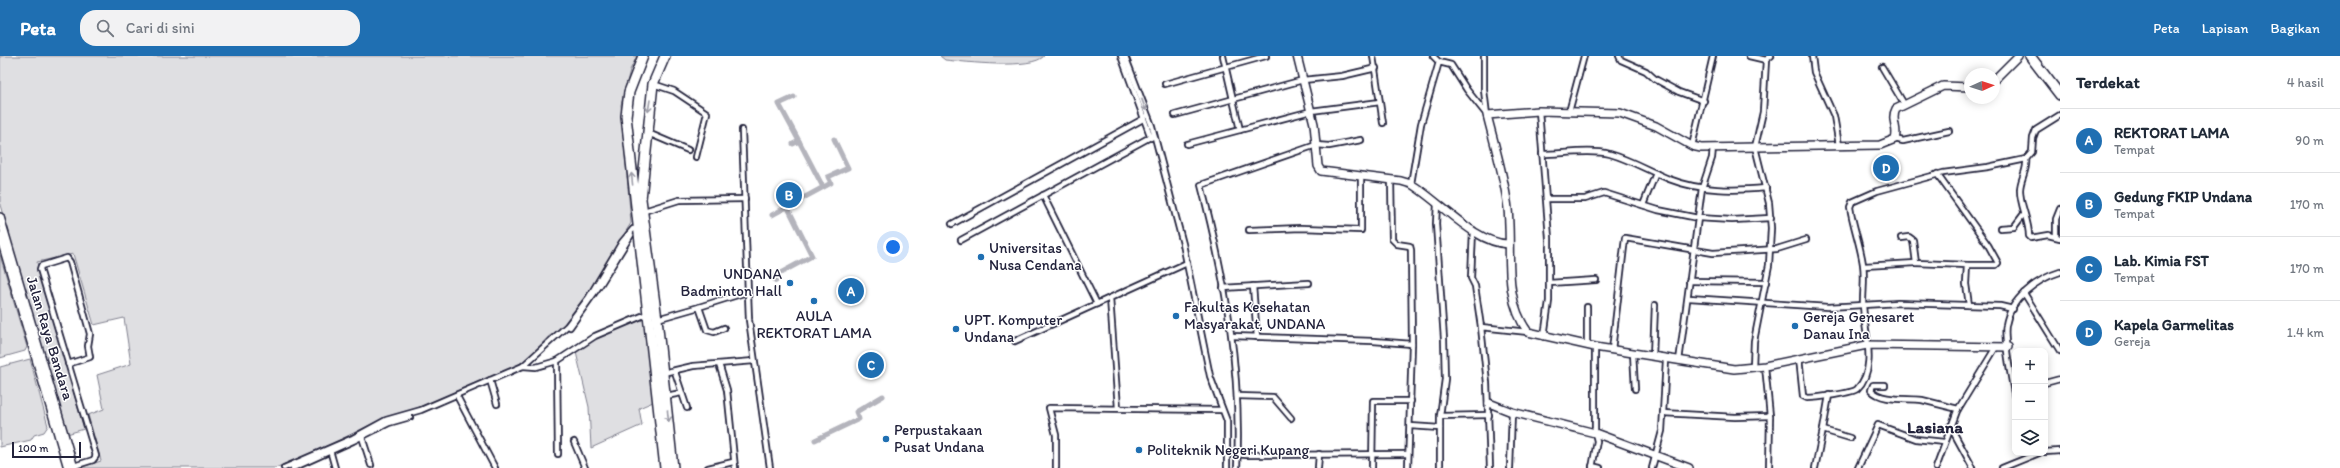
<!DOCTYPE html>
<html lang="id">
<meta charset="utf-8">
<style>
body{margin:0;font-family:Itim,sans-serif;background:#f2f2f3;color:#1f2937}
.controls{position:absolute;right:12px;bottom:12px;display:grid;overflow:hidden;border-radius:8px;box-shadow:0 2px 10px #0003}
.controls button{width:36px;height:36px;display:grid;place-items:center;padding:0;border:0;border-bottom:1px solid #e0e1e3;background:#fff;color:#1f2937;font:20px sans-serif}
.compass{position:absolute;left:1964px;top:12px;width:36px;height:36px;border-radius:50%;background:#fff;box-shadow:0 2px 10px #0003;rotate:87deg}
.scale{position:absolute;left:12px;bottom:10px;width:69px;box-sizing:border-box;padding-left:4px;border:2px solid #22223b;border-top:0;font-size:11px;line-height:14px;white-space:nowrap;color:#22223b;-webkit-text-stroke:3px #fff;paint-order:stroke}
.you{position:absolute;left:893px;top:191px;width:14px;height:14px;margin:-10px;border:3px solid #fff;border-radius:50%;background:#1a73e8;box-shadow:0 0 0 6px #1a73e833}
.badge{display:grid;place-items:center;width:26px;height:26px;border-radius:50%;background:#1f6fb2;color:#fff;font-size:13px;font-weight:700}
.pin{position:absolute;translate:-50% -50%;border:2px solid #fff;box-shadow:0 1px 4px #0006}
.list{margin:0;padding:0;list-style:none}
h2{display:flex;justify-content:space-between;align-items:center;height:52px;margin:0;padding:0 16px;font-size:17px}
h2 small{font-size:13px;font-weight:400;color:#747a83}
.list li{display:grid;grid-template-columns:26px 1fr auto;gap:12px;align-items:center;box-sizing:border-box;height:64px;padding:0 16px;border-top:1px solid #e0e1e3}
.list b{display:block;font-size:15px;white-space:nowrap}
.list p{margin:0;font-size:13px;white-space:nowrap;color:#747a83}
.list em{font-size:13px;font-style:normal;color:#747a83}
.icon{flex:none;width:22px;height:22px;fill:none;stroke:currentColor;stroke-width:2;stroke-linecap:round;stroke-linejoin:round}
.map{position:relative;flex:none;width:2060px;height:412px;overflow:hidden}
header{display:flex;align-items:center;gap:24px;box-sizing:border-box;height:56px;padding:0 20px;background:#1f6fb2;color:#fff}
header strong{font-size:19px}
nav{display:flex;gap:22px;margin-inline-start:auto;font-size:14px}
.search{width:280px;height:36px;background:#f2f2f3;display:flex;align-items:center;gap:10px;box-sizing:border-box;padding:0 14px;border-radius:16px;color:#747a83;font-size:15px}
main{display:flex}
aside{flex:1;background:#fff}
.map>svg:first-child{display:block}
.green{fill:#dfdfe2;stroke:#80808e}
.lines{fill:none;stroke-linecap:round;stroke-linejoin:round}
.canal{stroke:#b4b4bc;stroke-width:5}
.street-casing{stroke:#22223b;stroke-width:8}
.secondary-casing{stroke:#22223b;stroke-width:10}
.highway-casing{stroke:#22223b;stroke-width:12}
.street{stroke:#fff;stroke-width:4.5}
.secondary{stroke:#fff;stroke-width:7}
.highway{stroke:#fff;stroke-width:9}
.oneway{stroke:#9c9ca7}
.poi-dot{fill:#1f6fb2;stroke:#fff;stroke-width:1.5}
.labels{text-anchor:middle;stroke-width:3;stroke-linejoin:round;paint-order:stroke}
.poi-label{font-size:15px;fill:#22223b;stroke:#fff;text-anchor:start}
.street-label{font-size:15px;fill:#22223b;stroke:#fff}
.quarter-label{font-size:17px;font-weight:bold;fill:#22223b;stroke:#fff}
</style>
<header>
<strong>Peta</strong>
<div class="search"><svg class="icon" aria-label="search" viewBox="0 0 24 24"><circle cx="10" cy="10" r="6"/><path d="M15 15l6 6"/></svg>Cari di sini</div>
<nav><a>Peta</a><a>Lapisan</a><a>Bagikan</a></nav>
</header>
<main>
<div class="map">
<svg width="2060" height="412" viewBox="0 0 2060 412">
<rect width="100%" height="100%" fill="#fff"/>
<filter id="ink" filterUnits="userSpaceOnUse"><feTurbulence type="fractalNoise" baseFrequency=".025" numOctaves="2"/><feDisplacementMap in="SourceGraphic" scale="8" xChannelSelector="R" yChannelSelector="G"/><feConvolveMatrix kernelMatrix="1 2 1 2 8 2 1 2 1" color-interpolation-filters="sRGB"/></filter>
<g filter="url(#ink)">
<g class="green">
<path d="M 0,0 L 637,0 L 630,14 L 621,49 L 631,167 L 570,267 L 548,281 L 524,307 L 410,355 L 386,361 L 315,396 L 275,412 L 79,412 L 101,405 L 88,359 L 104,353 L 97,319 L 131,308 L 124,262 L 94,269 L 73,198 L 37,206 L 84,373 L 67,378 L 0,149 Z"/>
<path d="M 940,0 L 1044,0 C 1032,14 965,6 945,4 Z"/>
<path d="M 0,199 L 27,291 L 25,295 L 0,302 Z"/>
<path d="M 645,262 L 653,346 L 639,352 L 642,369 L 591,392 L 589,351 L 575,292 L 636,264 Z"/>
<path d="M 30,303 L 48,370 L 44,376 L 34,379 L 31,384 L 0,391 L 0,311 Z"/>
</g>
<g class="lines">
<g class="canal">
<path d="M 794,41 L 779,48 L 799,85"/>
<path d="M 793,88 L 799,85 L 823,131"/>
<path d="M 772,159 L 831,127 L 828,121 L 848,112 L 834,83"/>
<path d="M 776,225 L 773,221 L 812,200 L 788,152"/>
<path d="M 815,384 L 859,363 L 856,356 L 883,340"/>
</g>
<defs>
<g id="street">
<path d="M 1121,0 L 1151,82"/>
<path d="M 1125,0 L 1152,70 L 1183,188 L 1210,320 L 1227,365 L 1227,412"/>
<path d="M 1223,0 L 1240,74"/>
<path d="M 1373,0 L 1383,67"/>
<path d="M 1433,0 L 1439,6"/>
<path d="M 1484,0 L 1484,34 L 1487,59"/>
<path d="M 1619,0 L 1621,4 L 1646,15 L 1655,23 L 1679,36 L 1704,45"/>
<path d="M 1749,0 L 1766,4"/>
<path d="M 1812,0 L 1814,16 L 1834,60 L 1839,89"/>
<path d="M 1882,11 L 1904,48"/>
<path d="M 653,28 L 674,35 L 707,57 L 696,101"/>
<path d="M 1165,28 L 1266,0"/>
<path d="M 1539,55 L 1549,182 L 1549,245 L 1544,281"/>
<path d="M 1569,56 L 1584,0"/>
<path d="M 1175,59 L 1303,24 L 1342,20 L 1376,12"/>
<path d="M 742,74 L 749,264 L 770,412"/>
<path d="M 648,77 L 688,94"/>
<path d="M 1895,83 L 1903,85 L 1949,75"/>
<path d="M 1187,88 L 1311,55 L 1380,46"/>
<path d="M 1692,90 L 1713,0"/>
<path d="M 1542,98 C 1562,98 1591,93 1610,98 C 1631,104 1649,115 1669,123 C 1700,135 1733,135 1766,132"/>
<path d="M 2026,103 C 2028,114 2020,123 2020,134 C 2020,150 2029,164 2029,180 L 2031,182 L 2048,179 L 2060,182"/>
<path d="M 1937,118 L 1988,189 L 1998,207 L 1996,209 L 1967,209"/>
<path d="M 1391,124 L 1392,183 L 1397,188 L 1410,190 L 1411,194 L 1412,288"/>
<path d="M 1411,128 L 1421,68 L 1439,6 L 1451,9 L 1467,34 L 1487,59"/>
<path d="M 1043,139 L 1097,248"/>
<path d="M 1547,143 L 1585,143 L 1604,137 L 1658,154 L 1698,162 L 1732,164 L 1771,162"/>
<path d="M 1437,147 L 1436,168 L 1444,283 L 1445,323 L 1440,360 L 1440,412"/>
<path d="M 1643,149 L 1656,117"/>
<path d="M 641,156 L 679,144 L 745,143"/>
<path d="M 952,168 L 1143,63"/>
<path d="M 2000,172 L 2014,171 L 2023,159"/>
<path d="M 1249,174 L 1301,172 L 1361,174 L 1361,121"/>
<path d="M 1473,174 L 1471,222 L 1475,230 L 1481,271"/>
<path d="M 2056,180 L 2056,163 L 2060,153"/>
<path d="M 1901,182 L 1909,181 L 1913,184 L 1916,207 L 1967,209 L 1966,228 L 1969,249"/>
<path d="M 961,184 L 1154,79"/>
<path d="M 1864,210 L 1916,207"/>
<path d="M 1689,225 L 1766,226"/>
<path d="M 1549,227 L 1596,224"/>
<path d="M 1253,230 L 1257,281"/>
<path d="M 1223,232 L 1309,227"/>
<path d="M 2024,237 L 2060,295"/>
<path d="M 1110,242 L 1118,352"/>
<path d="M 1689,242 L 1828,251 L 1898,247 L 2000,250 L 2013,253"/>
<path d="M 699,251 L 747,236"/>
<path d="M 1587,251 L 1587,289"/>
<path d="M 657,263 L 699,251 L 707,274 L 714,276 L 724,272"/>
<path d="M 570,271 L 600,229 L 631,179"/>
<path d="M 1232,280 L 1373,285 L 1412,288 L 1408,412"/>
<path d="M 1015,285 L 1187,207"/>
<path d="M 1612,294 L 1625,182 L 1713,197 L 1777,193 L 1806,184"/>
<path d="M 1633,297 L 1635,333"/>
<path d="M 1653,301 L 1655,249"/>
<path d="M 1799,302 L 1803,340 L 1807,342 C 1816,342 1853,337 1857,333 C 1879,311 1863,273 1863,247 C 1863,234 1865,221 1863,208 C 1860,188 1853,170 1850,151 L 1852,146 L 1877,135 L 1943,117 L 1988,111 L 2026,103 L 2032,96 L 2033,82 L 2036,74 L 2060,59"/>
<path d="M 1679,305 L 1702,132 L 1712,102 L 1713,92"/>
<path d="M 68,308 L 90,301 L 88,290 L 90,278 L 70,206 L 67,202 L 41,210 L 40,213 L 96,400 L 93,404 L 74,410"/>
<path d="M 719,308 L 727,334 L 735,412"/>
<path d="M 523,310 L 536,311 L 557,305"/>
<path d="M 1765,310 L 1770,360 L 1769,412"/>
<path d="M 1753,311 L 1754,285 L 1769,209 L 1771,172 L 1769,147 L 1755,91 L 1763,56 L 1766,4 L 1771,0"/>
<path d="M 675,316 L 687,352"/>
<path d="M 663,317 L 693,310 L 754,305"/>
<path d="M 490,324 L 497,348"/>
<path d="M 2045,327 L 2060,323"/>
<path d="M 1885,329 L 1873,329 L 1871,334 C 1882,346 1907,342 1922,344 C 1934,347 1946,350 1958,353"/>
<path d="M 666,340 L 681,337"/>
<path d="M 1237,340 L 1273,341 L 1291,362"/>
<path d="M 458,342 L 495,412"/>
<path d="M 2015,342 C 2012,326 2003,283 2006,269 C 2010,243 2037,223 2060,216"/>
<path d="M 1663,357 L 1735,361 L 1770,360"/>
<path d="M 1440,360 L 1489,359"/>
<path d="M 1410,370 L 1440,372"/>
<path d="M 1950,370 L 1973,412"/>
<path d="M 1823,374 L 1829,339"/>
<path d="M 362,381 L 371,409"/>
<path d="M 574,386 L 585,412"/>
<path d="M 330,394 L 335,412"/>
<path d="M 2045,396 L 2060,395"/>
<path d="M 1227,397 L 1246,399 L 1408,398"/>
<path d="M 558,398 L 557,305 L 595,280 L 649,257"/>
<path d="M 1592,410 L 1600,412"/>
<path d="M 284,412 L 353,382 L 386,364 L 421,354 L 523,310 L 567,270 L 589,241 L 622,186 L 633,173 L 637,173"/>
<path d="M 293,412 L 353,385 L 389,367 L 410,361"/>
<path d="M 708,412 L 733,406"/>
<path d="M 1056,412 L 1056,379 L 1049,352 L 1222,354"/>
<path d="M 1237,412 C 1242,317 1225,221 1201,129 L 1316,89 L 1329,90 L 1361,84"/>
<path d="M 1318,412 L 1319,398"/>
<path d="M 1372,412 L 1373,345 L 1411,345"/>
<path d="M 1490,412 L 1487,327 L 1481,271 L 1528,276"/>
<path d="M 1510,412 L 1512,356"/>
<path d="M 1592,412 L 1597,385 L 1595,377 L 1595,291"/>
<path d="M 1652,412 L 1662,375 L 1666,304"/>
<path d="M 1815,412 L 1823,374 L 1850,382"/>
<path d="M 1858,412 L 1878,369 L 1916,383 L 1944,386"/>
<path d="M 1936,412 L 1957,355 L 1996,291"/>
<path d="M 2002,412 L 2039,397"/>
</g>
<g id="secondary">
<path d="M 1297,0 L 1314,68 L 1318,110 L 1321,115 L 1401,125 L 1411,128 C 1440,145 1474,187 1508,188"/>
<path d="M 1994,24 L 2018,0"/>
<path d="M 1970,31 L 1943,30 L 1896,53 C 1890,64 1899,72 1895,83 L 1880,89 L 1701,92 L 1692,90 L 1656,70 L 1620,57 L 1539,55 L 1487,59 C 1494,87 1503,116 1507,145 C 1514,188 1500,238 1528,276 L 1595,291 L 1734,313 L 1765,310 L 1867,289 L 2008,291"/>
<path d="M 0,161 L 74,412"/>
<path d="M 0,180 L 68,412"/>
<path d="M 1489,347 L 1512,356 L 1595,377 L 1689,412"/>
</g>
<g id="highway">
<path d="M 643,0 L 629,36 L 626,60 L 665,412"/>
<path d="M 665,0 L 653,28 L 641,143 L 657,263 L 673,412"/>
<path d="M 2030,0 L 2060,39"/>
</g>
</defs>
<use href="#street" class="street-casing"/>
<use href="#secondary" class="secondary-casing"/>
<use href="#highway" class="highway-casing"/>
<use href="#street" class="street"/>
<use href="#secondary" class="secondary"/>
<use href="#highway" class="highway"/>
</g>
<defs><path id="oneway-shaft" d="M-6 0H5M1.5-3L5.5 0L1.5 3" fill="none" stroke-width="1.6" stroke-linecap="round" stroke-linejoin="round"/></defs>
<g class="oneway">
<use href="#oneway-shaft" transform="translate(1144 49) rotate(70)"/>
<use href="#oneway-shaft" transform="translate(649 50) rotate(99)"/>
<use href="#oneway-shaft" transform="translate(632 123) rotate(-96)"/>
<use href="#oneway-shaft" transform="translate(668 360) rotate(84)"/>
</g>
</g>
<g class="poi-dot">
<circle cx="981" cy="201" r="4"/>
<circle cx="790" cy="227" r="4"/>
<circle cx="814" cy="245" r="4"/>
<circle cx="1176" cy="260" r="4"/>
<circle cx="1795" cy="270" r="4"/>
<circle cx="956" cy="273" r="4"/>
<circle cx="886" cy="383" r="4"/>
<circle cx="1139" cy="394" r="4"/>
</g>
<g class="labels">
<g class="poi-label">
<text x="989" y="197">Universitas<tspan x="989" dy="17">Nusa Cendana</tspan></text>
<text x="782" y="223" text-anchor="end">UNDANA<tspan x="782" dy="17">Badminton Hall</tspan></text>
<text x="1184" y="256">Fakultas Kesehatan<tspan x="1184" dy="17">Masyarakat, UNDANA</tspan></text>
<text x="814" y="265" text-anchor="middle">AULA<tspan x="814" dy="17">REKTORAT LAMA</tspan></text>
<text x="1803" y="266">Gereja Genesaret<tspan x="1803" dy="17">Danau Ina</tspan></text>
<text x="964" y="269">UPT. Komputer<tspan x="964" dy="17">Undana</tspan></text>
<text x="894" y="379">Perpustakaan<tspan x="894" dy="17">Pusat Undana</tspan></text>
<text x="1147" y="399">Politeknik Negeri Kupang</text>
</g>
<g class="street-label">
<text transform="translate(50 282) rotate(73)" y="5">Jalan Raya Bandara</text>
</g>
<g class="quarter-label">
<text x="1935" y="377">Lasiana</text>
</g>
</g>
</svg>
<div class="controls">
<button>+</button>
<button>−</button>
<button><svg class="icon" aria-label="layers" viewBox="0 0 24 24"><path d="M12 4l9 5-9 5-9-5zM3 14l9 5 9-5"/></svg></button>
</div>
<svg class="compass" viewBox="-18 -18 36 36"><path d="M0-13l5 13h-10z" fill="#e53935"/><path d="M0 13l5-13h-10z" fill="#747a83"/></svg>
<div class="scale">100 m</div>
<div class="you"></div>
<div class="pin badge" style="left:851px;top:235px">A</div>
<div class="pin badge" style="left:789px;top:139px">B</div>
<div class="pin badge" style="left:871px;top:309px">C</div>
<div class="pin badge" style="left:1886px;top:112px">D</div>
</div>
<aside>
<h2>Terdekat<small>4 hasil</small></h2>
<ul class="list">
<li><span class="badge">A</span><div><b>REKTORAT LAMA</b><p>Tempat</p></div><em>90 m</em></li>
<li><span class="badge">B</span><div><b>Gedung FKIP Undana</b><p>Tempat</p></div><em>170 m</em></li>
<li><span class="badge">C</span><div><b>Lab. Kimia FST</b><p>Tempat</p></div><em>170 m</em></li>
<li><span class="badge">D</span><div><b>Kapela Garmelitas</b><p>Gereja</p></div><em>1.4 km</em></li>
</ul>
</aside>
</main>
